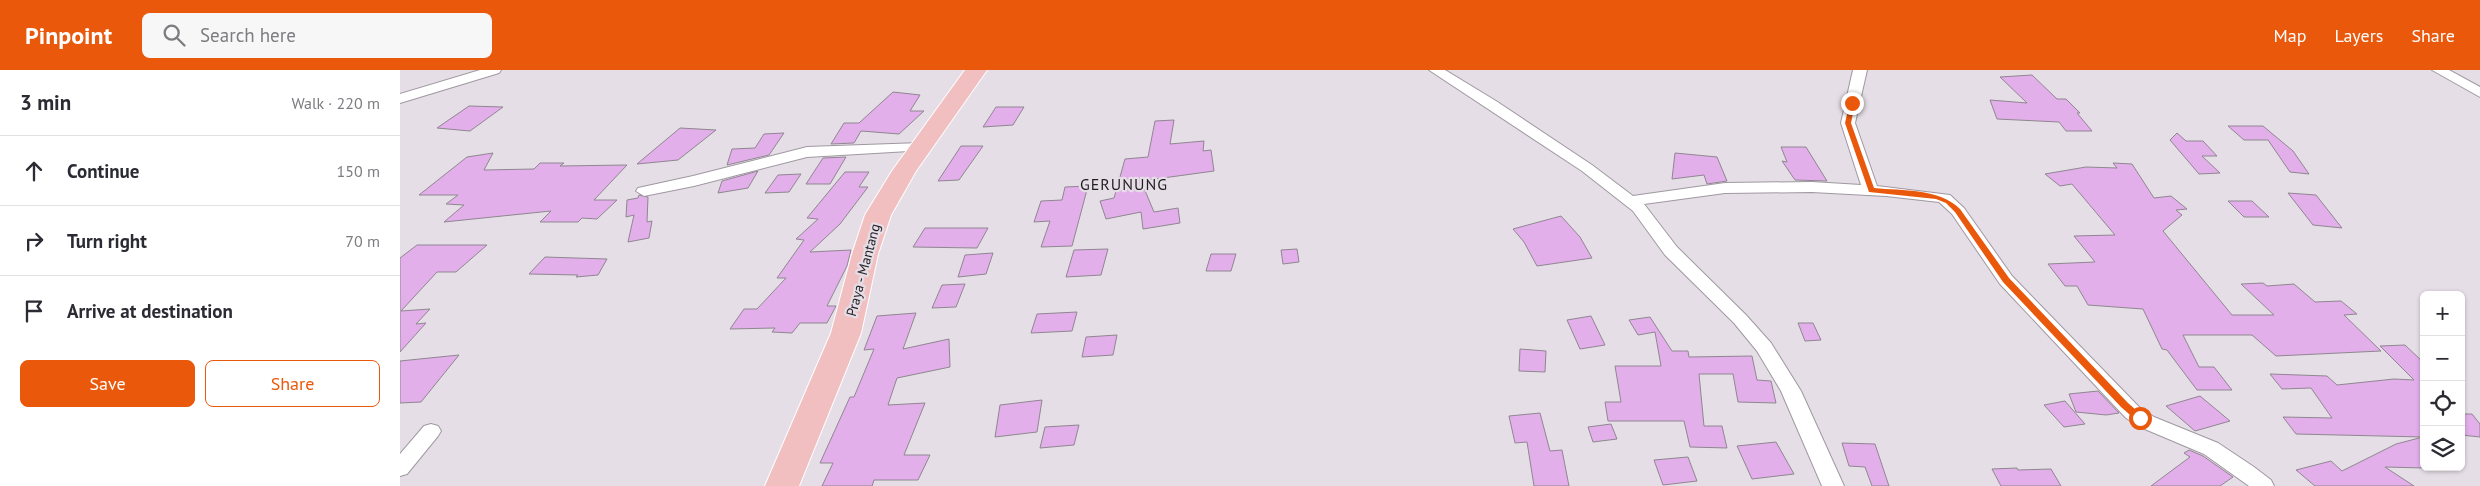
<!DOCTYPE html>
<meta charset="utf-8">
<style>
body{margin:0;font-family:"PT Sans",sans-serif;background:#f7f7f7;color:#2b2b33}
.controls{position:absolute;right:15px;bottom:15px;display:grid;overflow:hidden;border-radius:8px;box-shadow:0 1px 4px #0004}
.controls button{width:45px;height:45px;display:grid;place-items:center;padding:0;border:0;border-bottom:1px solid #e1e1e2;background:#fff;color:#2b2b33;font:25px sans-serif}
.stop{position:absolute;width:15px;height:15px;margin:-11px;border:4px solid #ea580c;border-radius:50%;background:#fff}
.stop.end{background:#ea580c;border-color:#fff;box-shadow:0 1px 5px #0008}
.list{margin:0;padding:0;list-style:none}
h2{display:flex;justify-content:space-between;align-items:center;height:65px;margin:0;padding:0 20px;font-size:21px}
h2 small{font-size:16px;font-weight:400;color:#7c7c81}
.list li{display:grid;grid-template-columns:32px 1fr auto;gap:15px;align-items:center;box-sizing:border-box;height:70px;padding:0 20px;border-top:1px solid #e1e1e2}
.list b{display:block;font-size:19px;white-space:nowrap}
.list em{font-size:16px;font-style:normal;color:#7c7c81}
.actions{display:flex;gap:10px;padding:15px 20px}
.actions a{flex:1;padding:11px 0;border:1px solid #ea580c;border-radius:8px;text-align:center;font-size:18px;color:#ea580c}
.actions .main{background:#ea580c;color:#fff}
.icon{flex:none;width:28px;height:28px;fill:none;stroke:currentColor;stroke-width:2;stroke-linecap:round;stroke-linejoin:round}
.map{position:relative;flex:none;width:2080px;height:416px;overflow:hidden}
header{display:flex;align-items:center;gap:30px;box-sizing:border-box;height:70px;padding:0 25px;background:#ea580c;color:#fff}
header strong{font-size:24px}
nav{display:flex;gap:28px;margin-inline-start:auto;font-size:18px}
.search{width:350px;height:45px;background:#f7f7f7;display:flex;align-items:center;gap:12px;box-sizing:border-box;padding:0 18px;border-radius:8px;color:#7c7c81;font-size:19px}
main{display:flex}
aside{flex:1;background:#fff}
.map>svg:first-child{display:block}
.building{fill:#e2afea;stroke:#8f8790}
.lines{fill:none;stroke-linecap:round;stroke-linejoin:round}
.minor-casing{stroke:#9f98a0;stroke-width:2}
.primary-casing{stroke:#fff;stroke-width:2}
.minor{fill:#fff;fill-rule:evenodd}
.primary{fill:#f1bfc0;fill-rule:evenodd}
.route{fill:#ea580c}
.labels{text-anchor:middle;stroke-width:4.5;stroke-linejoin:round;paint-order:stroke}
.street-label{font-size:14px;fill:#201d20;stroke:#e6dee7}
.quarter-label{font-size:16px;letter-spacing:1px;fill:#201d20;stroke:#e6dee7}
</style>
<header>
<strong>Pinpoint</strong>
<div class="search"><svg class="icon" aria-label="search" viewBox="0 0 24 24"><circle cx="10" cy="10" r="6"/><path d="M15 15l6 6"/></svg>Search here</div>
<nav><a>Map</a><a>Layers</a><a>Share</a></nav>
</header>
<main>
<aside>
<h2>3 min<small>Walk · 220 m</small></h2>
<ul class="list">
<li><svg class="icon" aria-label="ahead" viewBox="0 0 24 24"><path d="M12 20V5M6 11l6-6 6 6"/></svg><div><b>Continue</b></div><em>150 m</em></li>
<li><svg class="icon" aria-label="right" viewBox="0 0 24 24"><path d="M7 20v-9h11M14 6l5 5-5 5"/></svg><div><b>Turn right</b></div><em>70 m</em></li>
<li><svg class="icon" aria-label="arrive" viewBox="0 0 24 24"><path d="M6 21V4h12l-3 4 3 4H6"/></svg><div><b>Arrive at destination</b></div></li>
</ul>
<div class="actions"><a class="main">Save</a><a>Share</a></div>
</aside>
<div class="map">
<svg width="2080" height="416" viewBox="0 0 2080 416">
<rect width="100%" height="100%" fill="#e6dee7"/>
<g class="building">
<path d="M 1632,5 L 1657,29 L 1666,29 L 1680,43 L 1677,43 L 1692,61 L 1666,61 L 1659,52 L 1597,49 L 1590,30 L 1627,33 L 1600,7 Z"/>
<path d="M 493,22 L 520,25 L 510,41 L 524,41 L 499,64 L 461,61 L 454,73 L 431,74 L 444,53 L 459,53 Z"/>
<path d="M 69,36 L 103,37 L 70,61 L 37,58 Z"/>
<path d="M 596,37 L 624,37 L 613,55 L 583,57 Z"/>
<path d="M 774,50 L 770,74 L 804,71 L 803,81 L 811,80 L 814,101 L 741,111 L 754,142 L 778,138 L 780,153 L 743,159 L 741,142 L 706,149 L 700,131 L 714,128 L 725,89 L 748,87 L 755,51 Z"/>
<path d="M 1828,56 L 1863,56 L 1893,81 L 1909,104 L 1890,102 L 1868,70 L 1844,70 Z"/>
<path d="M 280,58 L 316,60 L 278,90 L 237,94 Z"/>
<path d="M 384,63 L 369,85 L 327,95 L 332,79 L 355,78 L 364,64 Z"/>
<path d="M 1777,63 L 1786,71 L 1803,71 L 1817,86 L 1802,86 L 1820,103 L 1799,104 L 1770,70 Z"/>
<path d="M 561,76 L 583,76 L 559,110 L 538,111 Z"/>
<path d="M 1381,77 L 1406,77 L 1427,111 L 1395,110 L 1382,91 L 1387,92 Z"/>
<path d="M 93,83 L 84,100 L 134,99 L 140,93 L 164,93 L 160,96 L 227,95 L 194,130 L 217,130 L 197,149 L 182,148 L 178,152 L 140,152 L 151,141 L 44,152 L 64,135 L 46,134 L 58,125 L 19,125 L 67,87 Z"/>
<path d="M 1275,83 L 1317,87 L 1327,111 L 1307,114 L 1304,105 L 1272,109 Z"/>
<path d="M 446,87 L 430,114 L 406,114 L 423,88 Z"/>
<path d="M 1713,93 L 1732,94 L 1754,128 L 1771,126 L 1787,139 L 1776,140 L 1782,145 L 1763,161 L 1832,245 L 1874,245 L 1841,214 L 1863,213 L 1867,216 L 1894,214 L 1915,232 L 1941,231 L 1957,244 L 1944,245 L 1981,281 L 1876,286 L 1852,265 L 1783,265 L 1799,297 L 1814,297 L 1832,320 L 1797,320 L 1767,280 L 1762,279 L 1743,239 L 1688,235 L 1677,216 L 1665,216 L 1648,194 L 1695,192 L 1674,166 L 1715,165 L 1672,114 L 1660,116 L 1645,104 L 1686,97 L 1717,98 Z"/>
<path d="M 358,101 L 348,118 L 318,123 L 322,111 Z"/>
<path d="M 445,102 L 469,102 L 459,117 L 468,117 L 440,154 L 410,182 L 451,180 L 447,196 L 427,236 L 436,236 L 427,253 L 400,253 L 392,263 L 372,262 L 375,258 L 330,259 L 344,239 L 357,239 L 386,208 L 377,208 L 404,170 L 396,169 L 418,149 L 407,148 Z"/>
<path d="M 401,104 L 389,122 L 365,123 L 378,105 Z"/>
<path d="M 688,116 L 672,176 L 641,177 L 650,151 L 634,152 L 641,131 L 662,130 L 665,117 Z"/>
<path d="M 1888,123 L 1916,125 L 1942,158 L 1913,155 Z"/>
<path d="M 239,125 L 248,127 L 247,152 L 252,151 L 249,168 L 228,172 L 234,145 L 226,147 L 227,130 L 238,128 Z"/>
<path d="M 1828,131 L 1852,131 L 1869,147 L 1844,147 Z"/>
<path d="M 1161,146 L 1180,167 L 1192,188 L 1137,196 L 1124,172 L 1113,159 Z"/>
<path d="M 525,158 L 588,158 L 577,178 L 513,177 Z"/>
<path d="M 17,175 L 87,175 L 56,202 L 37,202 L 1,241 L 30,239 L 16,254 L 26,253 L 0,282 L 0,188 Z"/>
<path d="M 708,179 L 701,205 L 666,207 L 674,180 Z"/>
<path d="M 897,179 L 899,192 L 883,194 L 881,180 Z"/>
<path d="M 593,183 L 586,204 L 558,207 L 565,185 Z"/>
<path d="M 811,184 L 836,184 L 831,201 L 806,201 Z"/>
<path d="M 145,187 L 207,189 L 198,205 L 176,207 L 178,205 L 129,204 Z"/>
<path d="M 565,214 L 556,237 L 532,238 L 542,215 Z"/>
<path d="M 677,242 L 672,261 L 631,263 L 637,244 Z"/>
<path d="M 516,243 L 503,279 L 549,269 L 550,297 L 497,308 L 488,335 L 525,333 L 504,385 L 530,385 L 518,410 L 474,410 L 472,416 L 422,416 L 433,393 L 420,393 L 450,327 L 454,327 L 474,279 L 464,280 L 477,246 Z"/>
<path d="M 1191,246 L 1205,275 L 1180,279 L 1167,250 Z"/>
<path d="M 1250,247 L 1272,281 L 1288,281 L 1289,287 L 1352,286 L 1357,310 L 1371,311 L 1376,333 L 1338,332 L 1333,304 L 1299,304 L 1304,356 L 1322,356 L 1327,378 L 1290,377 L 1284,351 L 1208,351 L 1205,332 L 1221,332 L 1215,296 L 1261,296 L 1255,262 L 1238,265 L 1229,250 Z"/>
<path d="M 1398,253 L 1413,253 L 1421,270 L 1405,271 Z"/>
<path d="M 717,265 L 713,285 L 682,287 L 686,267 Z"/>
<path d="M 2005,275 L 2024,293 L 2024,398 L 1985,397 L 2014,416 L 1915,416 L 1896,400 L 1931,391 L 1942,401 L 1996,374 L 2023,367 L 1896,364 L 1883,347 L 1932,348 L 1911,318 L 1882,319 L 1870,304 L 1927,306 L 1937,315 L 1994,309 L 2014,310 L 1980,276 Z"/>
<path d="M 1120,279 L 1146,281 L 1145,302 L 1119,301 Z"/>
<path d="M 59,285 L 21,332 L 0,333 L 0,291 Z"/>
<path d="M 1698,321 L 1719,343 L 1706,345 L 1676,342 L 1669,324 Z"/>
<path d="M 1800,326 L 1830,351 L 1795,361 L 1766,336 Z"/>
<path d="M 642,330 L 637,362 L 595,367 L 600,335 Z"/>
<path d="M 1665,331 L 1685,354 L 1664,357 L 1644,335 Z"/>
<path d="M 1140,343 L 1150,381 L 1162,380 L 1169,416 L 1134,416 L 1127,372 L 1115,373 L 1109,346 Z"/>
<path d="M 2061,344 L 2072,344 L 2080,354 L 2080,367 L 2061,365 Z"/>
<path d="M 1211,354 L 1217,369 L 1193,372 L 1188,357 Z"/>
<path d="M 679,355 L 674,375 L 640,378 L 645,357 Z"/>
<path d="M 1376,372 L 1394,404 L 1352,409 L 1337,376 Z"/>
<path d="M 1442,373 L 1475,374 L 1489,416 L 1472,416 L 1465,397 L 1449,396 Z"/>
<path d="M 1789,380 L 1803,386 L 1833,407 L 1820,416 L 1751,416 L 1790,387 L 1784,383 Z"/>
<path d="M 1288,387 L 1297,411 L 1263,415 L 1254,390 Z"/>
<path d="M 1617,398 L 1618,400 L 1651,399 L 1661,416 L 1601,416 L 1592,399 Z"/>
</g>
<g class="lines">
<defs>
<g id="minor">
<path d="M 80,0 L 101,0 L 99,3 L 0,33 L 0,24 Z"/>
<path d="M 1029,0 L 1045,0 L 1096,31 L 1192,95 L 1233,126 L 1325,113 L 1412,112 L 1461,115 L 1441,53 L 1453,0 L 1467,0 L 1455,53 L 1477,116 L 1550,125 L 1564,138 L 1612,206 L 1740,338 L 1754,347 L 1818,373 L 1854,397 L 1871,410 L 1874,416 L 1849,416 L 1804,384 L 1740,357 L 1726,348 L 1600,214 L 1552,144 L 1539,132 L 1486,126 L 1412,122 L 1325,123 L 1244,134 L 1277,177 L 1346,245 L 1371,273 L 1401,321 L 1444,416 L 1422,416 L 1381,321 L 1357,281 L 1334,253 L 1265,185 L 1233,141 L 1182,101 Z"/>
<path d="M 2032,0 L 2049,0 L 2080,17 L 2080,27 Z"/>
<path d="M 521,73 L 526,74 L 528,77 L 526,80 L 407,87 L 294,116 L 244,126 L 236,121 L 238,118 L 293,106 L 407,77 Z"/>
<path d="M 31,354 L 38,356 L 41,361 L 38,366 L 7,404 L 0,406 L 0,384 L 24,356 Z"/>
</g>
<path id="primary" d="M 565,0 L 587,0 L 516,101 L 491,145 L 478,184 L 461,263 L 399,416 L 365,416 L 431,263 L 452,184 L 465,145 L 492,101 Z"/>
</defs>
<use href="#minor" class="minor-casing"/>
<use href="#primary" class="primary-casing"/>
<use href="#minor" class="minor"/>
<use href="#primary" class="primary"/>
</g>
<path class="route" d="M 1450,31 L 1455,33 L 1451,53 L 1474,118 C 1503,121 1539,118 1560,139 L 1609,208 L 1728,333 L 1743,346 L 1743,351 L 1737,351 L 1721,337 L 1603,212 L 1555,142 L 1546,133 L 1536,129 L 1469,122 L 1445,53 Z"/>
<g class="labels">
<g class="street-label">
<text transform="translate(463 200) rotate(-75)" y="5">Praya - Mantang</text>
</g>
<g class="quarter-label">
<text x="724" y="120">GERUNUNG</text>
</g>
</g>
</svg>
<div class="controls">
<button>+</button>
<button>−</button>
<button><svg class="icon" aria-label="locate" viewBox="0 0 24 24"><circle cx="12" cy="12" r="6"/><path d="M12 2v4M12 18v4M2 12h4M18 12h4"/></svg></button>
<button><svg class="icon" aria-label="layers" viewBox="0 0 24 24"><path d="M12 4l9 5-9 5-9-5zM3 14l9 5 9-5"/></svg></button>
</div>
<div class="stop" style="left:1740px;top:348px"></div>
<div class="stop end" style="left:1452px;top:33px"></div>
</div>
</main>
